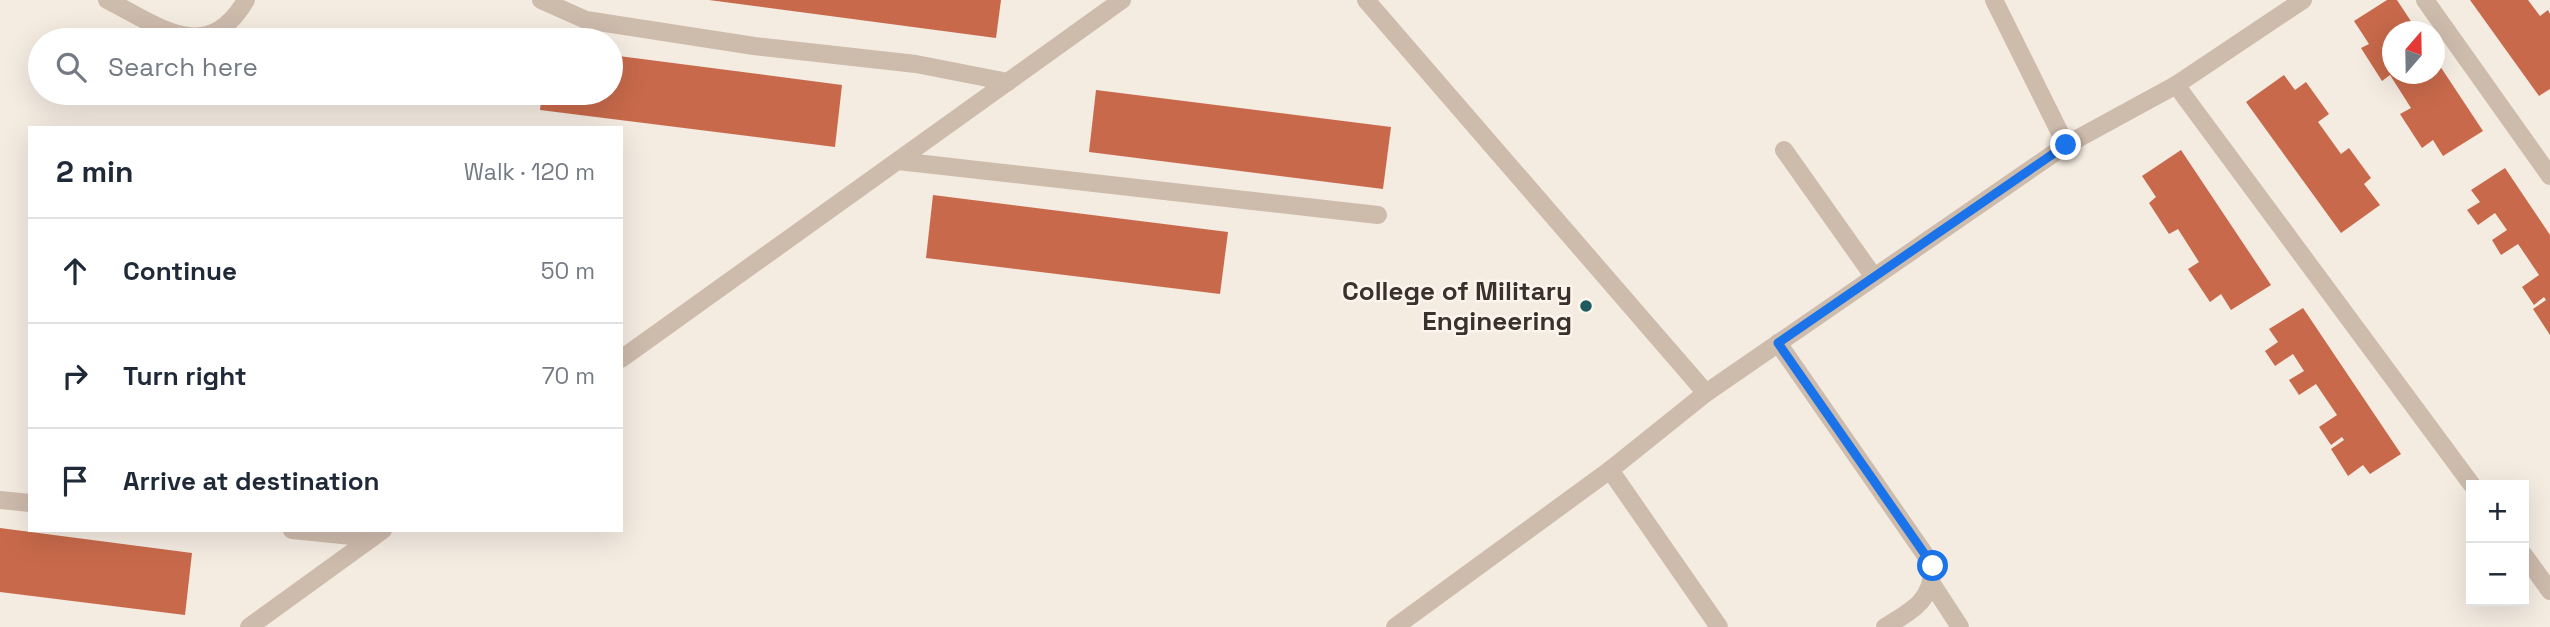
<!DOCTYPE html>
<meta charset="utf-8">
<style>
body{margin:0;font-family:"Space Grotesk",sans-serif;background:#f6f6f7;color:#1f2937}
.controls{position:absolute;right:21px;bottom:21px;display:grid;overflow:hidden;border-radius:0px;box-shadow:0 7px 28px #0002}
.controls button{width:63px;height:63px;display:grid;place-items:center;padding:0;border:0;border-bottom:2px solid #e0e1e3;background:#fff;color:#1f2937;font:35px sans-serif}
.compass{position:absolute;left:2382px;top:21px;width:63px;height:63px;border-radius:50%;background:#fff;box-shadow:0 7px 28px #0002;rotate:20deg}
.stop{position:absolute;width:21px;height:21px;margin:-16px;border:5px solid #1a73e8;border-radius:50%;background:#fff}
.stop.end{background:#1a73e8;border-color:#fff;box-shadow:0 2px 7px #0008}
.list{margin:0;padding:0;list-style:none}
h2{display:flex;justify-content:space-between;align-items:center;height:91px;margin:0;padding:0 28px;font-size:30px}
h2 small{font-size:23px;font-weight:400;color:#747a83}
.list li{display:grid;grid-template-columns:46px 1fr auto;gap:21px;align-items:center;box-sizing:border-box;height:105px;padding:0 28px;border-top:2px solid #e0e1e3}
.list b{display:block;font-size:26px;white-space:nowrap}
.list em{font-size:23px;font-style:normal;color:#747a83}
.icon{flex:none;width:38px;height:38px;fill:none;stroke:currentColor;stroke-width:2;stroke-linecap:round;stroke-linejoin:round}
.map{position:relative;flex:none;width:2550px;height:627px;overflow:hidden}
.search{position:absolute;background:#fff;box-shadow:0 7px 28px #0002;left:28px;top:28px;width:595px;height:77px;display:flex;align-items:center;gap:18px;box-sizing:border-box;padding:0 24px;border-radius:38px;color:#747a83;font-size:26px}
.panel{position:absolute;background:#fff;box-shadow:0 7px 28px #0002;left:28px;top:126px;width:595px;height:406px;border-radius:0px}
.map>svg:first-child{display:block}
.building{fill:#c8694b}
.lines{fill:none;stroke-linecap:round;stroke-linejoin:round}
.service{stroke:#cdbbac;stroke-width:18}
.minor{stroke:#cdbbac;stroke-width:18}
.route{stroke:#1a73e8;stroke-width:9}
.poi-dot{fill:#1f5a5e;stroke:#fbf5ee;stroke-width:2.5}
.labels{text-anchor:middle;stroke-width:5;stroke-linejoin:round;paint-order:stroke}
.poi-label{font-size:26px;font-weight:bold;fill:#3b302b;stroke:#fbf5ee;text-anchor:end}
</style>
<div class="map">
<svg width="2550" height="627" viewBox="0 0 2550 627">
<rect width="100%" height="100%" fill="#f4ebe1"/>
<g class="building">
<path d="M 709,0 L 1001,0 L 996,38 Z"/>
<path d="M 2387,0 L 2397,0 L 2418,32 L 2392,32 L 2392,74 L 2434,74 L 2434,57 L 2483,131 L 2443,156 L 2433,140 L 2422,148 L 2400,114 L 2411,108 L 2390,75 L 2382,81 L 2361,48 L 2369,44 L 2354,21 Z"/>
<path d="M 2470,0 L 2528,0 L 2540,16 L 2548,10 L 2550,14 L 2550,89 L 2539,96 Z"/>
<path d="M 611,55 L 842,85 L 835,147 L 540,110 L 542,93 L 611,93 Z"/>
<path d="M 2284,75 L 2295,90 L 2306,82 L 2329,114 L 2318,122 L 2341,154 L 2349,148 L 2371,178 L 2364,184 L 2380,205 L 2341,233 L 2246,102 Z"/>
<path d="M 1096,90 L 1391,127 L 1383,189 L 1089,152 Z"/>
<path d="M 2181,150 L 2271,285 L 2231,310 L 2221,294 L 2210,302 L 2188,269 L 2199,262 L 2178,229 L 2169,234 L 2149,203 L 2156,197 L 2142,176 Z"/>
<path d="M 2505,168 L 2550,235 L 2550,335 L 2533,309 L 2546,300 L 2544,297 L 2534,305 L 2522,287 L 2539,275 L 2518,244 L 2501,255 L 2492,240 L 2507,230 L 2495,213 L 2478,225 L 2467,210 L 2480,202 L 2471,190 Z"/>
<path d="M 933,195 L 1228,232 L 1220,294 L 926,258 Z"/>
<path d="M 2303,308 L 2401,454 L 2370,474 L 2363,465 L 2348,476 L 2331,449 L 2344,440 L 2342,437 L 2331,445 L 2319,427 L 2337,415 L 2316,384 L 2299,395 L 2289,380 L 2304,371 L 2293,354 L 2275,366 L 2265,351 L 2278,342 L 2269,329 Z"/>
<path d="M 0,528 L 192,553 L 185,615 L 0,592 Z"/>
</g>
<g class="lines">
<g class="service">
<path d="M 107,0 C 159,26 207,67 246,0"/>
<path d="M 541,0 L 586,20 L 754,46 L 916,64 L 1008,82"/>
<path d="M 1366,0 L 1706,393"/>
<path d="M 1994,0 L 2066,145"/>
<path d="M 1784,150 L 1874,277"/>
<path d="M 898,161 L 1378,215"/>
<path d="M 1778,343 L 1933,566 C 1932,601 1913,610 1885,627"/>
<path d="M 621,359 L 1122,0"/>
<path d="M 1610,470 L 1719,627"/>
<path d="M 0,500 L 30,503"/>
<path d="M 292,530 L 372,538"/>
<path d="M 1932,584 L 1960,627"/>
<path d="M 249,627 L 383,530"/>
<path d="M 1395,627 L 1610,470 L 1706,393 L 2066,145 L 2176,85"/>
</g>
<g class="minor">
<path d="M 2303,0 L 2176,85 L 2472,485"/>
<path d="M 2425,0 L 2550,176"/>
<path d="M 2524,555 L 2550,591"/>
</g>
</g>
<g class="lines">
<path class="route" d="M 1933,566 L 1778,343 L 2066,145"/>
</g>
<circle class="poi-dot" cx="1586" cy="306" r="7"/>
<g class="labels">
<g class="poi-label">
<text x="1572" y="300">College of Military<tspan x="1572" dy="30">Engineering</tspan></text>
</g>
</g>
</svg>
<div class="controls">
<button>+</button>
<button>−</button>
</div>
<svg class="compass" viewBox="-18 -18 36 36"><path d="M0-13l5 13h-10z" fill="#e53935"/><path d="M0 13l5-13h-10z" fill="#747a83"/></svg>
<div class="stop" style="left:1933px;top:566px"></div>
<div class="stop end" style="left:2066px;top:145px"></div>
<div class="search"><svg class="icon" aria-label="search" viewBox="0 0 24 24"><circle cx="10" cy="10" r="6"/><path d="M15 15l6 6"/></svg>Search here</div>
<section class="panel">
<h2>2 min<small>Walk · 120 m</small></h2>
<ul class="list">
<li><svg class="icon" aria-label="ahead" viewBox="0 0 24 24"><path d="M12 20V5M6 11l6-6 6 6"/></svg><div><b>Continue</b></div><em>50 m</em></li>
<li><svg class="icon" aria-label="right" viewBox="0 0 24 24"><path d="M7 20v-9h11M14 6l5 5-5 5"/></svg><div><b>Turn right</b></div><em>70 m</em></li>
<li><svg class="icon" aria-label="arrive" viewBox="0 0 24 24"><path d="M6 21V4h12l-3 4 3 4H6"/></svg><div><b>Arrive at destination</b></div></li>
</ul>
</section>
</div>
